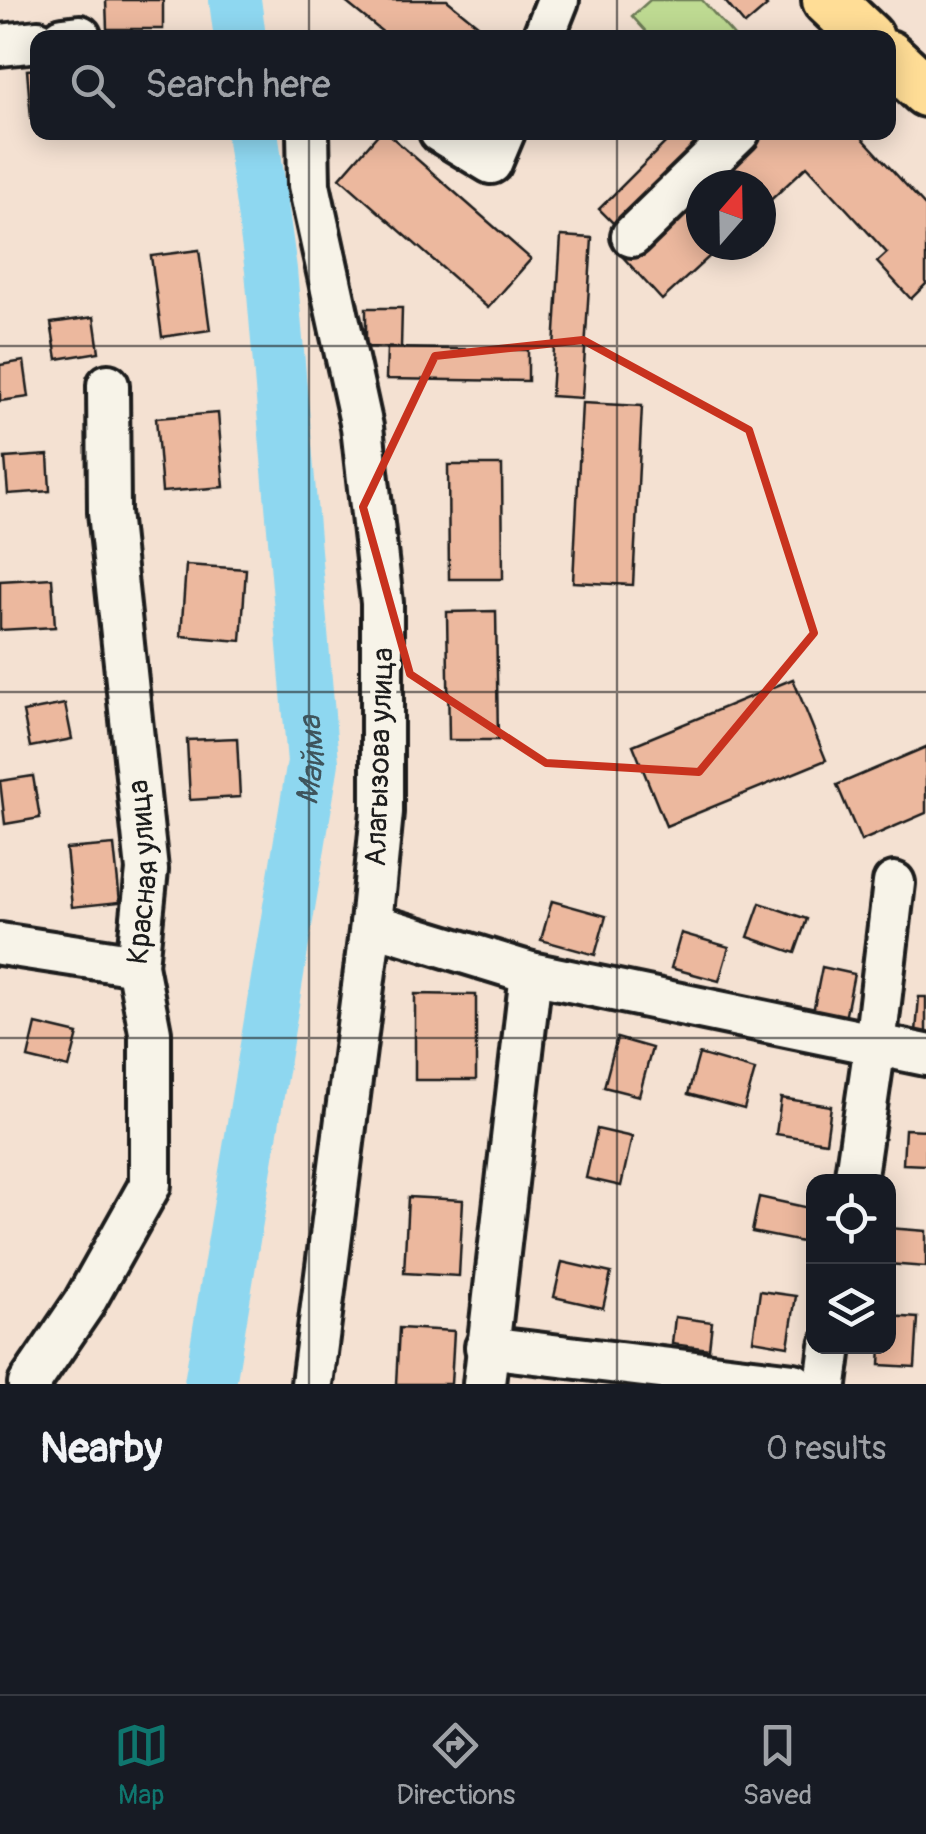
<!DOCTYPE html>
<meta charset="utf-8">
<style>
body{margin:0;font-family:Pangolin,sans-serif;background:#242831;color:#f1f3f6}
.controls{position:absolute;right:30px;bottom:30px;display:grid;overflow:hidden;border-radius:20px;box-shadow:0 5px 25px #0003}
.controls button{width:90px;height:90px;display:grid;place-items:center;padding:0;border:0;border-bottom:2px solid #363941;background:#171b24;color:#f1f3f6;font:50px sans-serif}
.compass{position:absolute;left:686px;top:170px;width:90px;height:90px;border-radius:50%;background:#171b24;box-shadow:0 5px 25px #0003;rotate:20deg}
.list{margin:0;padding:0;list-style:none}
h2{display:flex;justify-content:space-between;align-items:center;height:130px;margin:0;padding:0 40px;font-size:42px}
h2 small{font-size:32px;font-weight:400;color:#9ea1a6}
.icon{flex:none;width:55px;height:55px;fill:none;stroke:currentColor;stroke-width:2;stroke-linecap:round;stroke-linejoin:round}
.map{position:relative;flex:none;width:926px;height:1384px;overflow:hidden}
.search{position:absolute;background:#171b24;box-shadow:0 5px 25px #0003;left:30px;right:30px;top:30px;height:110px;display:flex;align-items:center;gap:25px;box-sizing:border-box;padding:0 35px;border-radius:20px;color:#9ea1a6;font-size:38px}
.sheet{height:310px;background:#171b24}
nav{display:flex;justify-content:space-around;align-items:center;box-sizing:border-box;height:140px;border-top:2px solid #363941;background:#171b24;font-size:28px;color:#9ea1a6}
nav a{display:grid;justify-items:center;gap:5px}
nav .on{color:#0f766e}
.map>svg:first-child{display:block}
.green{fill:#beda92;stroke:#6d7b57;stroke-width:2.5}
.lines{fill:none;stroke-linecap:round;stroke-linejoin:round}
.river{stroke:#8ed7f0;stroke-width:52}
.building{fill:#ecb89e;stroke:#1c1c1c;stroke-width:2.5}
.minor-casing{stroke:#1c1c1c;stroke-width:48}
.major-casing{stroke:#1c1c1c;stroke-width:58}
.minor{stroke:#f7f3e8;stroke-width:40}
.major{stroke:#ffdd96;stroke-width:50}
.marked{fill:none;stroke:#c8321e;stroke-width:8;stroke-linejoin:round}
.grid{fill:none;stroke:#1c1c1c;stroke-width:2.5;stroke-opacity:0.55}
.labels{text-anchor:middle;stroke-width:10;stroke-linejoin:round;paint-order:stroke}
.street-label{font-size:30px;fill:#1c1c1c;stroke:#f7f3e8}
.water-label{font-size:32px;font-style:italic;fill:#3e545c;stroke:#f7f3e8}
</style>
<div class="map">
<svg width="926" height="1384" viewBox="0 0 926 1384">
<rect width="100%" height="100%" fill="#f4e1d2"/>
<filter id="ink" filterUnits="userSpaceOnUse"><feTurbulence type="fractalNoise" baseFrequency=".01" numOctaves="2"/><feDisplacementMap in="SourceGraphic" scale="20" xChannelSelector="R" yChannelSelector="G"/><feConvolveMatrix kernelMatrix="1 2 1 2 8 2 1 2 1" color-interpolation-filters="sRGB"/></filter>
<g filter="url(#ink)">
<path class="green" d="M 650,0 L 702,0 L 735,37 L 651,37 L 632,16 Z"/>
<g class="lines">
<g class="river">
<path d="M 235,0 L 240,38"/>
<path id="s1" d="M 210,1384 L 313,762 L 271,270 L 252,132"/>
</g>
</g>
<g class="building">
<path d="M 106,0 L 163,0 L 163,29 L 107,29 Z"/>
<path d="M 343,0 L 447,0 L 494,38 L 390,38 Z"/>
<path d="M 724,0 L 761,0 L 767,6 L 745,25 Z"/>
<path d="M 38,69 L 38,117 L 31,118 L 27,70 Z"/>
<path d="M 380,132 L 386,132 L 531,259 L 488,308 L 340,178 Z"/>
<path d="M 676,132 L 724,132 L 623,233 L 599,209 Z"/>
<path d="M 755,132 L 857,132 L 926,207 L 926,284 L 911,299 L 877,262 L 887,253 L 807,166 L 761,209 L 761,185 L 701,185 L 701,245 L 722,245 L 662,300 L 622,256 Z"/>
<path d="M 561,236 L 592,238 L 582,398 L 551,396 Z"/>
<path d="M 199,250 L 210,330 L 162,337 L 151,256 Z"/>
<path d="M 366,308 L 402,308 L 401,348 L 366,347 Z"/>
<path d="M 94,317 L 99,352 L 57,359 L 51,323 Z"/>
<path d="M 387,348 L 528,350 L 528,381 L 386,379 Z"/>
<path d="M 24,361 L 29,397 L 0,401 L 0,365 Z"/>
<path d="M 582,403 L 642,406 L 633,585 L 573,582 Z"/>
<path d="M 218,413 L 224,487 L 162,492 L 156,418 Z"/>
<path d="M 48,455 L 50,491 L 8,494 L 5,458 Z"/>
<path d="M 448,465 L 502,465 L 503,579 L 449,579 Z"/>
<path d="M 186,565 L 246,569 L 241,641 L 181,636 Z"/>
<path d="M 52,578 L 55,627 L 0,630 L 0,581 Z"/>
<path d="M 496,611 L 498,740 L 449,740 L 447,612 Z"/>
<path d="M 793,679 L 826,760 L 666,826 L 633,745 Z"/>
<path d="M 65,704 L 72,739 L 30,747 L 23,712 Z"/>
<path d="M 237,738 L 240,797 L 190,800 L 187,740 Z"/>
<path d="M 926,747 L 926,813 L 861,841 L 837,785 Z"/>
<path d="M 33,776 L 40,818 L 5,824 L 0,781 Z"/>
<path d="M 114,845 L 120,902 L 72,907 L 66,849 Z"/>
<path d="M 552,901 L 606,916 L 595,955 L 541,940 Z"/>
<path d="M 760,903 L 807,919 L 795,953 L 748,937 Z"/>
<path d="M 681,933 L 729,947 L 719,981 L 671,968 Z"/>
<path d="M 822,967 L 854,974 L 845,1019 L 813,1012 Z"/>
<path d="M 415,994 L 476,995 L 476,1080 L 415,1080 Z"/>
<path d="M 919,997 L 926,997 L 926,1033 L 916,1032 Z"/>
<path d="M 36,1024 L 78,1034 L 69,1068 L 28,1058 Z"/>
<path d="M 617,1038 L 652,1048 L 639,1096 L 604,1087 Z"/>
<path d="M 699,1054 L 755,1070 L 744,1109 L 688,1094 Z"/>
<path d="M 781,1098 L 831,1106 L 826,1142 L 776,1134 Z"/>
<path d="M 597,1129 L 632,1137 L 621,1186 L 586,1178 Z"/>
<path d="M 905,1129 L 926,1130 L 926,1165 L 903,1164 Z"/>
<path d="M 408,1197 L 463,1200 L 459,1276 L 404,1273 Z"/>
<path d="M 759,1197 L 809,1208 L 802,1242 L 752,1232 Z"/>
<path d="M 888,1228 L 926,1231 L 926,1267 L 888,1264 Z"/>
<path d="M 562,1262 L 611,1273 L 603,1308 L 554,1297 Z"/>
<path d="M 760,1291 L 796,1296 L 788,1346 L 753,1340 Z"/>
<path d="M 888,1316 L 918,1318 L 915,1367 L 880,1365 L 881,1346 L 888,1346 Z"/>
<path d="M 675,1317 L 712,1322 L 709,1349 L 672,1344 Z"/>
<path d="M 399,1328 L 454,1331 L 451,1384 L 396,1384 Z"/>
</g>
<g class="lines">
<defs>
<g id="minor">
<path d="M 63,38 L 80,36"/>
<path d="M 543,38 L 558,0"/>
<path d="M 0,45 L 38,41"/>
<path d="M 308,132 L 309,185 L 362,427 L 382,603 L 382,812 L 371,924 L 312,1384"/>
<path d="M 440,132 L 491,163 L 504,132"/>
<path d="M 632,236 L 739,132"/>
<path d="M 371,924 L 531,973 L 926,1055"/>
<path d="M 0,944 L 137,965"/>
<path d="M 855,1182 L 875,1045 L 894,883"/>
<path d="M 486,1347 L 794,1384"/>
<path id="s2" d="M 29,1384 L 84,1303 L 150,1185 L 150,1032 L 137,965 L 147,870 L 109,512 L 108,385"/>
<path d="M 484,1384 L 531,973"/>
<path d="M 826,1384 L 831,1346"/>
</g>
<g id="major">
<path d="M 828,0 L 868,38"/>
<path d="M 888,56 L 926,91"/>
</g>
</defs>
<use href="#minor" class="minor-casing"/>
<use href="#major" class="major-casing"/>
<use href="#minor" class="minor"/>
<use href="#major" class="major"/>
</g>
</g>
<path class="marked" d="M 583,340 L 749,430 L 814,633 L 699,772 L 546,763 L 410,674 L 363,507 L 435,356 Z"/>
<path class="grid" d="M 309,0 L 309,38M 617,0 L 617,38M 309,132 L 309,1384M 617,132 L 617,1384M 0,346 L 926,346M 0,692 L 926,692M 0,1038 L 926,1038"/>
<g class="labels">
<g class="street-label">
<text transform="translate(379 757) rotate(-88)" y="10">Алагызова улица</text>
<text dy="10" stroke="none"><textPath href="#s2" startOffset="548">Красная улица</textPath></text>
</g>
<g class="water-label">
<text dy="11" stroke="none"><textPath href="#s1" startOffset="632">Майма</textPath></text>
</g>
</g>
</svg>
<div class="controls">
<button><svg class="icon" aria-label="locate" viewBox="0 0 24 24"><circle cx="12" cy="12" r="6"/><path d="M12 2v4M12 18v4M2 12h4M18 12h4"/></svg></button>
<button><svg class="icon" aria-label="layers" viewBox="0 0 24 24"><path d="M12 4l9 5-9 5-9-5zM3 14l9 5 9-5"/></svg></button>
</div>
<svg class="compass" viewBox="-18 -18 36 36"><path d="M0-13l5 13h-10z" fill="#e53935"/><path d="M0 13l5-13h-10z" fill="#9ea1a6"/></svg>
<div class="search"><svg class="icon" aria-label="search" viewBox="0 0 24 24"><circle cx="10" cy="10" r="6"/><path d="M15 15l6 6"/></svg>Search here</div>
</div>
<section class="sheet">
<h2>Nearby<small>0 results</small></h2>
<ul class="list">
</ul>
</section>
<nav>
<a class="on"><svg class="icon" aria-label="map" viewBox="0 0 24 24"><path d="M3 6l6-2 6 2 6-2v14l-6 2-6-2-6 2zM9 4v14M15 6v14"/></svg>Map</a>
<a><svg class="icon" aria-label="directions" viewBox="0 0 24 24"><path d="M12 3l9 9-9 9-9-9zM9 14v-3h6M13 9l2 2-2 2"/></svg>Directions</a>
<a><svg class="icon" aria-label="saved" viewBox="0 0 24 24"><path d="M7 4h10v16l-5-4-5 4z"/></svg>Saved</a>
</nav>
